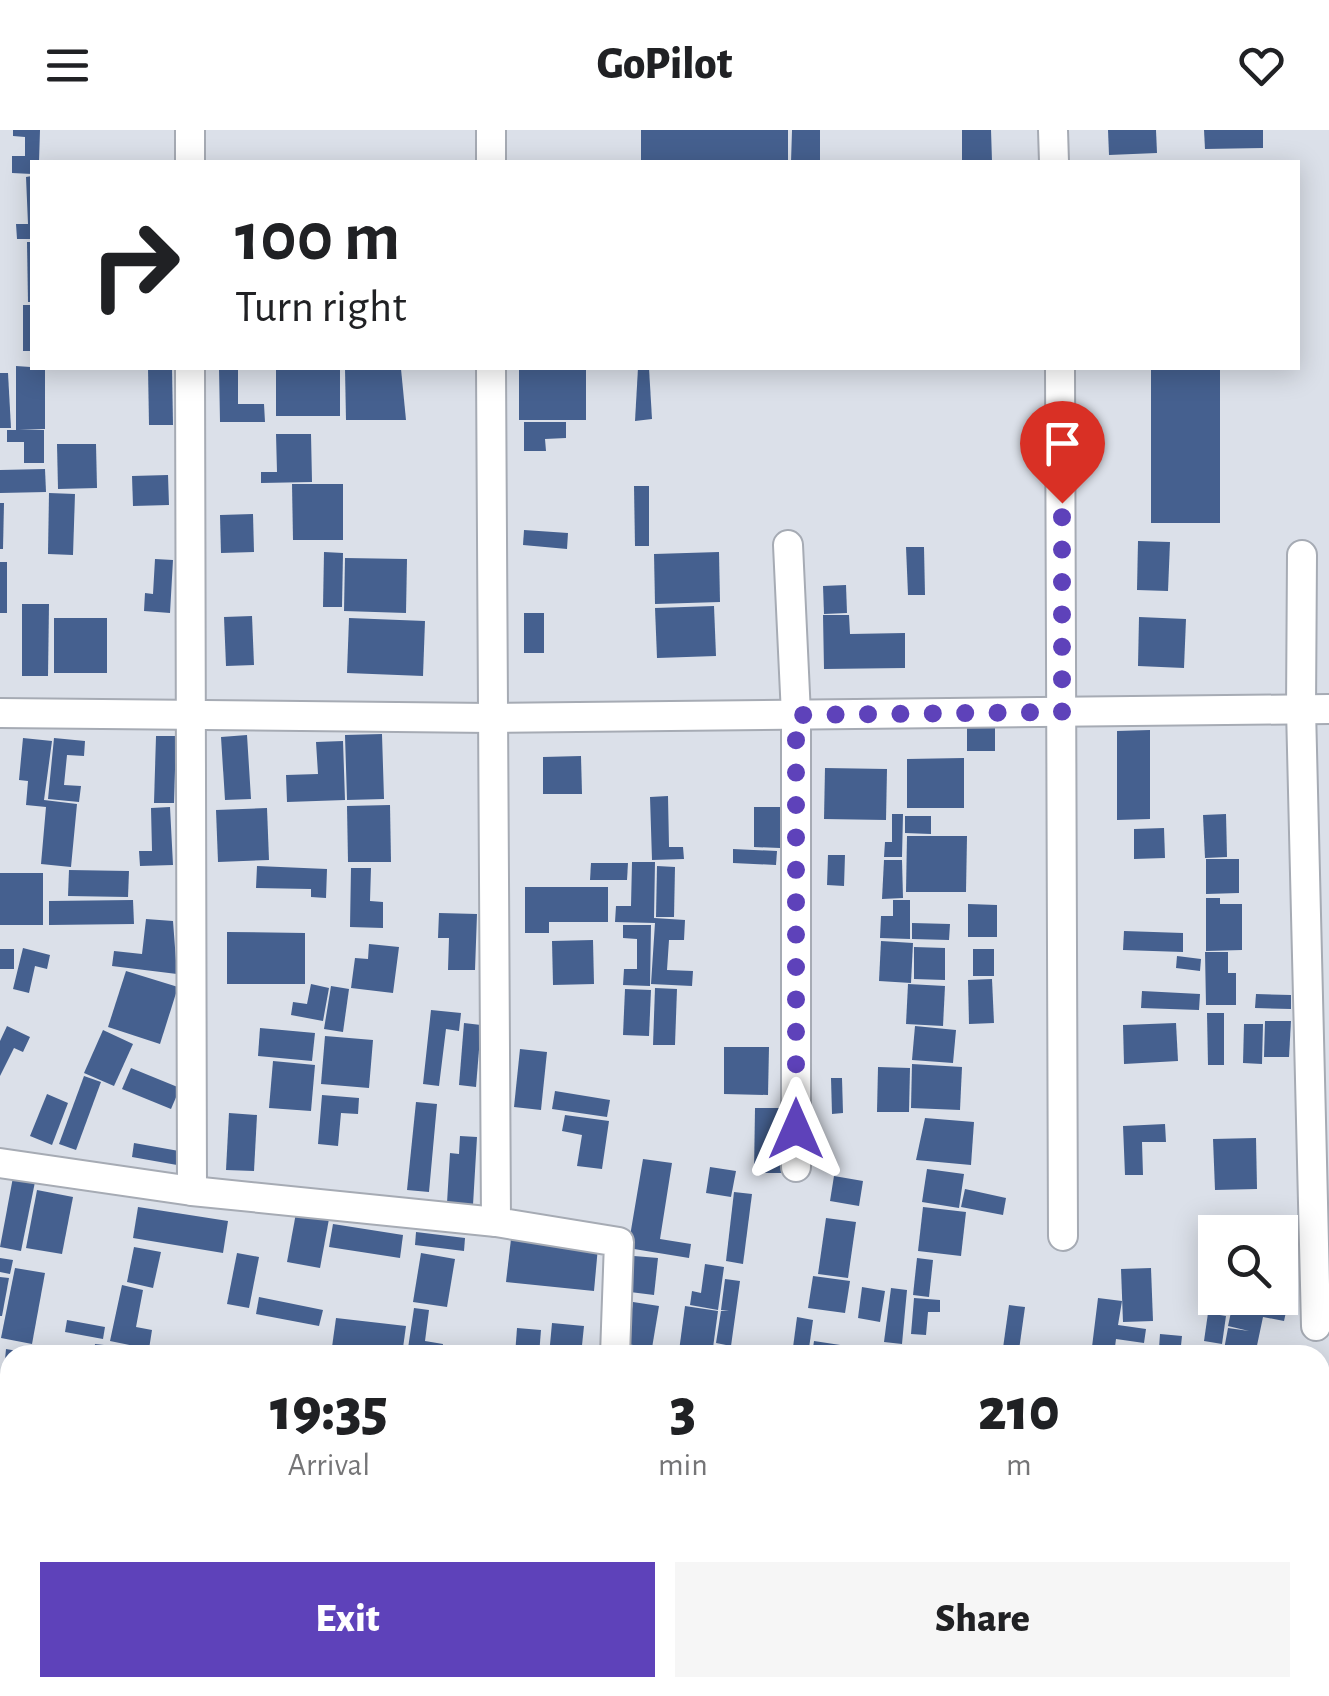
<!DOCTYPE html>
<html lang="en">
<head>
<meta charset="utf-8">
<style>
	:root { --surface:#fff; --page:#f6f6f6; --text:#202124; --muted:#757577; --accent:#5e42ba }
	body { margin:0; font-family:"Alegreya Sans",sans-serif; background:var(--page); color:var(--text); height:100vh; display:flex; flex-direction:column; font-size:38px; white-space:nowrap }
	* { box-sizing:border-box; margin:0 }
	p { font-size:32px; color:var(--muted) }
	.icon { flex:none; width:55px; height:55px; fill:none; stroke:currentColor; stroke-width:2; stroke-linecap:round; stroke-linejoin:round }
	.map { position:relative; flex:1; overflow:hidden }
	.panel { position:absolute; left:0px; top:1215px; width:1330px; height:352px; display:flex; flex-direction:column; background:var(--surface); border-radius:30px 30px 0 0; box-shadow:0 5px 25px #0003 }
	.panel>* { flex:none }
	.banner { position:absolute; left:30px; top:30px; width:1270px; height:210px; border-radius:0px; box-shadow:0 5px 25px #0003; background:#fff; color:var(--text); overflow:hidden }
	.controls { position:absolute; left:1198px; top:1085px; display:grid; gap:20px }
	.controls a { display:grid; place-items:center; width:100px; height:100px; border-radius:0px; background:var(--surface); box-shadow:0 5px 25px #0003; font-size:50px }
	.pin { position:absolute; display:grid; place-items:center; width:85px; height:85px; color:#fff; margin:-102px -42px; border-radius:50% 50% 50% 0; rotate:-45deg; box-shadow:0 0 10px #0007 }
	.pin .icon { rotate:45deg }
	.me { position:absolute; width:110px; margin:-55px; rotate:0deg; stroke-linejoin:round; filter:drop-shadow(0 0 8px #0008) }
	.turn { display:flex; align-items:center; gap:35px; height:210px; padding:0 40px; font-size:45px }
	.turn .icon { width:130px; height:130px; stroke-width:2.5 }
	.turn b { display:block; font-size:70px; line-height:85px }
	.eta { display:flex; justify-content:space-evenly; align-items:center; height:170px; text-align:center }
	.eta b { font-size:60px; font-weight:800; line-height:70px }
	.cta { display:flex; gap:20px; margin-top:auto; padding:20px 40px }
	.cta a { flex:1; height:115px; border-radius:0px; background:var(--accent); color:#fff; font-size:40px; font-weight:800; line-height:115px; text-align:center }
	.cta a+a { background:var(--page); color:var(--text) }
	header { display:flex; justify-content:space-between; align-items:center; height:130px; padding:0 40px; background:var(--surface); font-size:45px; font-weight:800 }
	.map>svg:first-child { display:block }
	.building { fill:#45608f }
	.lines { fill:none; stroke-linecap:round; stroke-linejoin:round }
	.minor-casing { stroke:#a6abb4; stroke-width:32 }
	.minor { stroke:#fff; stroke-width:28 }
	.route { stroke:#5e42ba; stroke-width:18; stroke-dasharray:0 32.4 }
</style>
</head>
<body>
<header><svg class="icon" aria-label="menu" viewBox="0 0 24 24"><path d="M4 6h16M4 12h16M4 18h16"/></svg>GoPilot<svg class="icon" aria-label="heart" viewBox="0 0 24 24"><path d="M12 20l-8-8c-3-5 5-10 8-4 3-6 11-1 8 4z"/></svg></header>
<div class="map">
<svg width="1329" height="1566" viewBox="0 0 1329 1566">
	<rect width="100%" height="100%" fill="#dbe0e9"/>
	<g class="building">
		<path d="M13 0H40L39 32H32V44L12 43V26H25V7L13 6Z"/>
		<rect x="641" y="0" width="147" height="32"/>
		<path d="M792 0H820V32H791Z"/>
		<path d="M962 0H991L992 32H962Z"/>
		<path d="M1108 0H1156L1157 23 1109 25Z"/>
		<path d="M1204 0H1263V18L1205 19Z"/>
		<path d="M32 46V109H17L16 94H28L26 47Z"/>
		<path d="M27 112H32V172H28Z"/>
		<rect x="23" y="175" width="9" height="46"/>
		<path d="M16 236 45 238V299H19L44 300V333H24V312H7V300H16Z"/>
		<path d="M148 238H172L173 295H149Z"/>
		<path d="M219 238H238V274H264L265 292H220Z"/>
		<rect x="276" y="238" width="64" height="48"/>
		<path d="M638 238H649L652 289 635 291Z"/>
		<rect x="1151" y="238" width="69" height="155"/>
		<path d="M345 239H401L406 290H346Z"/>
		<path d="M586 239V290H519V240Z"/>
		<path d="M0 243H8L11 298H0Z"/>
		<path d="M524 292H566V308L545 309 546 321H524Z"/>
		<path d="M276 304H311L312 352 261 353V342H277Z"/>
		<path d="M57 314H96L97 358 58 359Z"/>
		<path d="M45 339 46 362 0 363V340Z"/>
		<path d="M168 345 169 375 133 376 132 346Z"/>
		<path d="M292 354H343V410H293Z"/>
		<path d="M634 356H649V416H635Z"/>
		<path d="M49 363 75 364 73 425 48 424Z"/>
		<path d="M0 373H4L3 419H0Z"/>
		<path d="M253 384 254 422 221 423 220 385Z"/>
		<path d="M524 400 568 403 567 419 523 415Z"/>
		<path d="M1138 411 1170 412 1168 461 1137 460Z"/>
		<path d="M906 417H924L925 465H908Z"/>
		<path d="M324 422 343 423 342 477H323Z"/>
		<path d="M719 422 720 472 655 474 654 424Z"/>
		<path d="M345 428 407 429 406 483 344 481Z"/>
		<path d="M155 429 173 430 170 483 144 481 145 463 153 464Z"/>
		<rect x="0" y="432" width="7" height="51"/>
		<path d="M846 455 847 483 824 484 823 456Z"/>
		<path d="M22 474H49L48 546H22Z"/>
		<path d="M714 476 716 526 657 528 655 478Z"/>
		<rect x="524" y="483" width="20" height="40"/>
		<path d="M823 485H849L850 504 905 503V538L824 539Z"/>
		<path d="M252 486 254 535 226 536 224 487Z"/>
		<path d="M1139 487 1186 489 1184 538 1138 536Z"/>
		<rect x="54" y="488" width="53" height="55"/>
		<path d="M349 488 425 491 423 546 347 543Z"/>
		<rect x="967" y="596" width="28" height="25"/>
		<path d="M1150 600V689L1117 690V601Z"/>
		<path d="M382 604 384 669 347 670 345 605Z"/>
		<path d="M247 605 251 669 225 670 221 607Z"/>
		<path d="M156 606H176L174 673H154Z"/>
		<path d="M23 608 52 611 44 670 77 674 71 737 41 734 46 677 26 675 28 651 19 650Z"/>
		<path d="M54 608 85 611 84 626 67 625 64 655 81 656 79 672 48 669Z"/>
		<path d="M343 611 345 670 287 672 286 645 318 644 316 612Z"/>
		<path d="M581 626 582 664H543V627Z"/>
		<path d="M964 628V678H907V629Z"/>
		<path d="M825 638 887 639 886 690 824 689Z"/>
		<path d="M668 666 669 717H683L684 729 652 730 650 667Z"/>
		<path d="M390 675 391 732H348L347 676Z"/>
		<path d="M170 677 173 735 140 736 139 721H152L151 678Z"/>
		<path d="M754 677H780V718L754 717Z"/>
		<path d="M267 678 269 730 218 732 216 680Z"/>
		<path d="M892 684H903L902 727H884L885 712H892Z"/>
		<path d="M1226 684 1227 727 1205 728 1203 685Z"/>
		<path d="M905 686H931V704L905 703Z"/>
		<path d="M1164 698 1165 728 1134 729V699Z"/>
		<path d="M907 706H967L966 762H906Z"/>
		<path d="M733 719 777 721 776 735 733 733Z"/>
		<path d="M828 725H845L844 756 827 755Z"/>
		<path d="M1206 729H1239V763L1206 764Z"/>
		<path d="M884 730H902L903 768 882 769Z"/>
		<path d="M632 732H655L654 788 685 790 684 810H669L667 840 693 841 692 856 651 854 655 793 615 792 616 776H631Z"/>
		<path d="M591 733H628L627 750H590Z"/>
		<path d="M257 736 327 739 326 768 311 767V759L256 758Z"/>
		<path d="M657 736 675 737 674 787H656Z"/>
		<path d="M351 738H371L370 771 383 772V798L350 797Z"/>
		<path d="M69 740 129 741 128 767 68 766Z"/>
		<rect x="0" y="743" width="43" height="52"/>
		<path d="M525 757H608V792H549V803H525Z"/>
		<path d="M1206 768H1220V774H1242V820L1206 821Z"/>
		<path d="M133 770 134 794 49 795V771Z"/>
		<path d="M893 770H910V809L880 808 881 786H893Z"/>
		<path d="M968 774 997 775V807H968Z"/>
		<path d="M439 783 477 784 475 840H448L449 808H438Z"/>
		<path d="M146 789 173 791 177 844 112 836 114 821 142 824Z"/>
		<path d="M912 793 950 794 949 810 912 809Z"/>
		<path d="M623 795H651L650 856 623 855 624 839H637V809L623 808Z"/>
		<path d="M1124 801 1183 803V822L1123 820Z"/>
		<path d="M227 802 305 803V854H227Z"/>
		<path d="M593 810 594 854 553 855 552 811Z"/>
		<path d="M881 811 913 813 911 853 879 851Z"/>
		<path d="M369 814 399 817 393 863 351 858 355 828 368 829Z"/>
		<path d="M914 817 945 818V850L914 849Z"/>
		<path d="M23 818 50 825 47 839 35 836 29 863 13 859Z"/>
		<rect x="0" y="819" width="14" height="20"/>
		<rect x="973" y="819" width="21" height="27"/>
		<path d="M1205 822H1228V843H1236V875H1206Z"/>
		<path d="M1177 826 1201 829 1200 841 1176 838Z"/>
		<path d="M126 841 178 857 160 914 108 897Z"/>
		<path d="M992 849 994 893 969 894 968 850Z"/>
		<path d="M311 854 329 858 323 891 291 885 293 872 307 874Z"/>
		<path d="M908 854 945 856 943 896 906 894Z"/>
		<path d="M331 856 349 859 343 902 324 899Z"/>
		<path d="M655 858 677 859 675 915H653Z"/>
		<path d="M625 859 651 860 649 906 623 905Z"/>
		<path d="M1142 861 1200 864 1199 880 1141 878Z"/>
		<path d="M1256 864 1291 865V879L1255 878Z"/>
		<path d="M431 880 461 883 459 901 446 899 439 956 423 954Z"/>
		<path d="M1207 883H1224V935H1208Z"/>
		<path d="M1265 891H1291L1289 927H1264Z"/>
		<path d="M464 893 481 895 476 957 459 955Z"/>
		<path d="M1176 893 1178 931 1124 934 1123 895Z"/>
		<path d="M1244 894H1263L1262 934 1243 933Z"/>
		<path d="M7 896 30 907 23 922 14 918 0 946V911Z"/>
		<path d="M915 896 956 900 953 933 912 930Z"/>
		<path d="M260 898 315 903 312 931 258 926Z"/>
		<path d="M103 900 133 914 114 956 84 943Z"/>
		<path d="M325 906 373 910 369 958 321 954Z"/>
		<path d="M724 917H769L768 965 724 964Z"/>
		<path d="M520 919 547 922 541 980 514 977Z"/>
		<path d="M273 931 315 935 311 981 269 978Z"/>
		<path d="M912 934 962 937 960 980 911 978Z"/>
		<path d="M878 937 910 938 909 982H877Z"/>
		<path d="M131 938 180 958 171 979 122 959Z"/>
		<path d="M84 946 101 952 76 1020 59 1014Z"/>
		<path d="M831 948H842L843 983 832 984Z"/>
		<path d="M555 961 610 970 607 987 552 979Z"/>
		<path d="M47 964 68 973 52 1015 30 1006Z"/>
		<path d="M322 965 359 968 358 984 341 983 338 1016 318 1014Z"/>
		<path d="M416 972 437 974 429 1062 407 1060Z"/>
		<path d="M755 978H783L782 1043H754Z"/>
		<path d="M229 983 257 985 254 1041 226 1040Z"/>
		<path d="M565 985 609 991 602 1039 577 1036 582 1005 562 1001Z"/>
		<path d="M925 988 974 992 971 1035 916 1030Z"/>
		<path d="M1165 994 1166 1012H1142L1143 1045H1125L1123 996Z"/>
		<path d="M460 1006 477 1007 473 1075 447 1073 450 1023 459 1024Z"/>
		<path d="M1256 1008 1257 1059 1215 1060 1213 1009Z"/>
		<path d="M134 1013 179 1021 177 1035 132 1027Z"/>
		<path d="M643 1029 672 1033 660 1109 691 1114 689 1128 628 1118Z"/>
		<path d="M710 1037 736 1041 731 1067 706 1063Z"/>
		<path d="M927 1039 964 1044 959 1078 922 1072Z"/>
		<path d="M14 1042 36 1047 21 1121 0 1117Z"/>
		<path d="M834 1046 863 1051 859 1076 830 1071Z"/>
		<path d="M965 1059 1006 1068 1003 1085 961 1077Z"/>
		<path d="M37 1060 73 1067 62 1124 26 1118Z"/>
		<path d="M734 1062 752 1064 743 1134 726 1131Z"/>
		<path d="M138 1077 228 1091 223 1123 133 1108Z"/>
		<path d="M923 1077 966 1082 961 1126 918 1121Z"/>
		<path d="M296 1083 329 1089 320 1138 287 1132Z"/>
		<path d="M826 1088 856 1092 848 1148 818 1144Z"/>
		<path d="M333 1094 403 1105 400 1128 329 1117Z"/>
		<path d="M416 1102 465 1108 464 1121 415 1115Z"/>
		<path d="M511 1109 598 1117 594 1161 506 1152Z"/>
		<path d="M134 1117 161 1122 153 1158 127 1152Z"/>
		<path d="M237 1123 259 1127 249 1178 227 1174Z"/>
		<path d="M421 1123 455 1129 447 1177 413 1172Z"/>
		<path d="M634 1126 658 1128 654 1165 630 1162Z"/>
		<path d="M0 1128 13 1130 10 1144 0 1142Z"/>
		<path d="M917 1128 933 1130 929 1167 913 1165Z"/>
		<path d="M705 1134 724 1137 718 1180 690 1175 692 1161 701 1163Z"/>
		<path d="M15 1138 45 1143 32 1214 1 1208Z"/>
		<path d="M1151 1138 1153 1191 1123 1192 1121 1139Z"/>
		<path d="M813 1146 850 1151 845 1183 808 1178Z"/>
		<path d="M0 1147 9 1148 2 1186H0Z"/>
		<path d="M725 1149 740 1151 731 1216 716 1213 721 1181H729L721 1180Z"/>
		<path d="M122 1155 143 1160 136 1197 152 1200 149 1219 110 1211Z"/>
		<path d="M862 1157 885 1161 880 1192 858 1188Z"/>
		<path d="M891 1158 907 1160 902 1214 884 1212Z"/>
		<path d="M259 1167 323 1180 319 1196 256 1184Z"/>
		<path d="M914 1168 940 1170V1182H928L926 1205 911 1204Z"/>
		<path d="M1098 1168 1122 1171 1118 1195 1146 1199 1144 1213 1116 1209 1114 1225H1091Z"/>
		<path d="M1234 1168 1288 1173 1284 1191 1263 1187 1255 1225H1223L1228 1198 1249 1201 1228 1196Z"/>
		<path d="M633 1172 659 1176 652 1218 627 1214Z"/>
		<path d="M1009 1175 1025 1177 1019 1220 1003 1218Z"/>
		<path d="M685 1176 718 1181 712 1225 679 1221Z"/>
		<path d="M414 1178 429 1180 425 1211 443 1214 442 1225H407Z"/>
		<path d="M1208 1183 1226 1186 1222 1214 1204 1211Z"/>
		<path d="M797 1187 813 1190 808 1225H792Z"/>
		<path d="M336 1188 406 1196 402 1225 332 1217Z"/>
		<path d="M67 1190 105 1197 103 1209 65 1202Z"/>
		<path d="M552 1193 584 1196 581 1225H549Z"/>
		<path d="M517 1198 541 1200 539 1225H515Z"/>
		<path d="M1160 1204 1182 1206 1180 1225H1147L1148 1217 1159 1218Z"/>
		<path d="M814 1211 893 1223V1225H812Z"/>
		<path d="M95 1214 113 1216 112 1225H93Z"/>
		<path d="M6 1219 29 1223 10 1225V1284L0 1282Z"/>
		<path d="M0 1298 10 1299V1339L0 1338Z"/>
		<path d="M1320 1536 1329 1538V1566L1259 1559 1320 1558Z"/>
		<path d="M82 1558H108L107 1566H81Z"/>
		<path d="M484 1558 515 1561 514 1566H483Z"/>
		<path d="M610 1558H634L633 1566H609Z"/>
		<path d="M654 1558 696 1563 695 1566H653Z"/>
		<path d="M843 1558H883L882 1566Z"/>
		<path d="M903 1558H939L937 1566 902 1563Z"/>
		<path d="M1002 1558H1031L1030 1566H1001Z"/>
	</g>
	<g class="lines">
		<g class="minor-casing">
			<g id="minor">
				<path d="M190 0V32"/>
				<path d="M491 0V32"/>
				<path d="M1053 0 1054 32"/>
				<path d="M190 238 192 1061"/>
				<path d="M491 238 496 1092 619 1112 615 1225"/>
				<path d="M1060 238 1063 1106"/>
				<path d="M788 415 796 585V1037"/>
				<path d="M1302 425 1301 579 1316 1196"/>
				<path d="M0 583 491 588 1329 579"/>
				<path d="M0 1033 192 1061 496 1092"/>
				<path d="M1320 1374 1329 1376"/>
				<path d="M0 1404 10 1405"/>
				<path d="M590 1566 591 1558"/>
			</g>
		</g>
		<use href="#minor" class="minor"/>
	</g>
	<g class="lines">
		<path class="route" d="M796 999V585L1062 582V373"/>
	</g>
</svg>
<div class="controls">
<a><svg class="icon" aria-label="search" viewBox="0 0 24 24"><circle cx="10" cy="10" r="6"/><path d="M15 15l6 6"/></svg></a>
</div>
<div class="pin" style="left:1062px;top:373px;background:#d93025"><svg class="icon" aria-label="arrive" viewBox="0 0 24 24"><path d="M6 21V4h12l-3 4 3 4H6"/></svg></div>
<svg class="me" style="left:796px;top:999px" viewBox="-20 -20 40 40"><path d="M0-17L14 15 0 8-14 15z" fill="#5e42ba" stroke="#fff" stroke-width="4"/></svg>
<div class="banner">
<div class="turn"><svg class="icon" aria-label="right" viewBox="0 0 24 24"><path d="M7 20v-9h11M14 6l5 5-5 5"/></svg><div><b>100 m</b>Turn right</div></div>
</div>
<section class="panel">
<div class="eta">
<div><b>19:35</b><p>Arrival</p></div>
<div><b>3</b><p>min</p></div>
<div><b>210</b><p>m</p></div>
</div>
<div class="cta"><a>Exit</a><a>Share</a></div>
</section>
</div>
</body>
</html>
